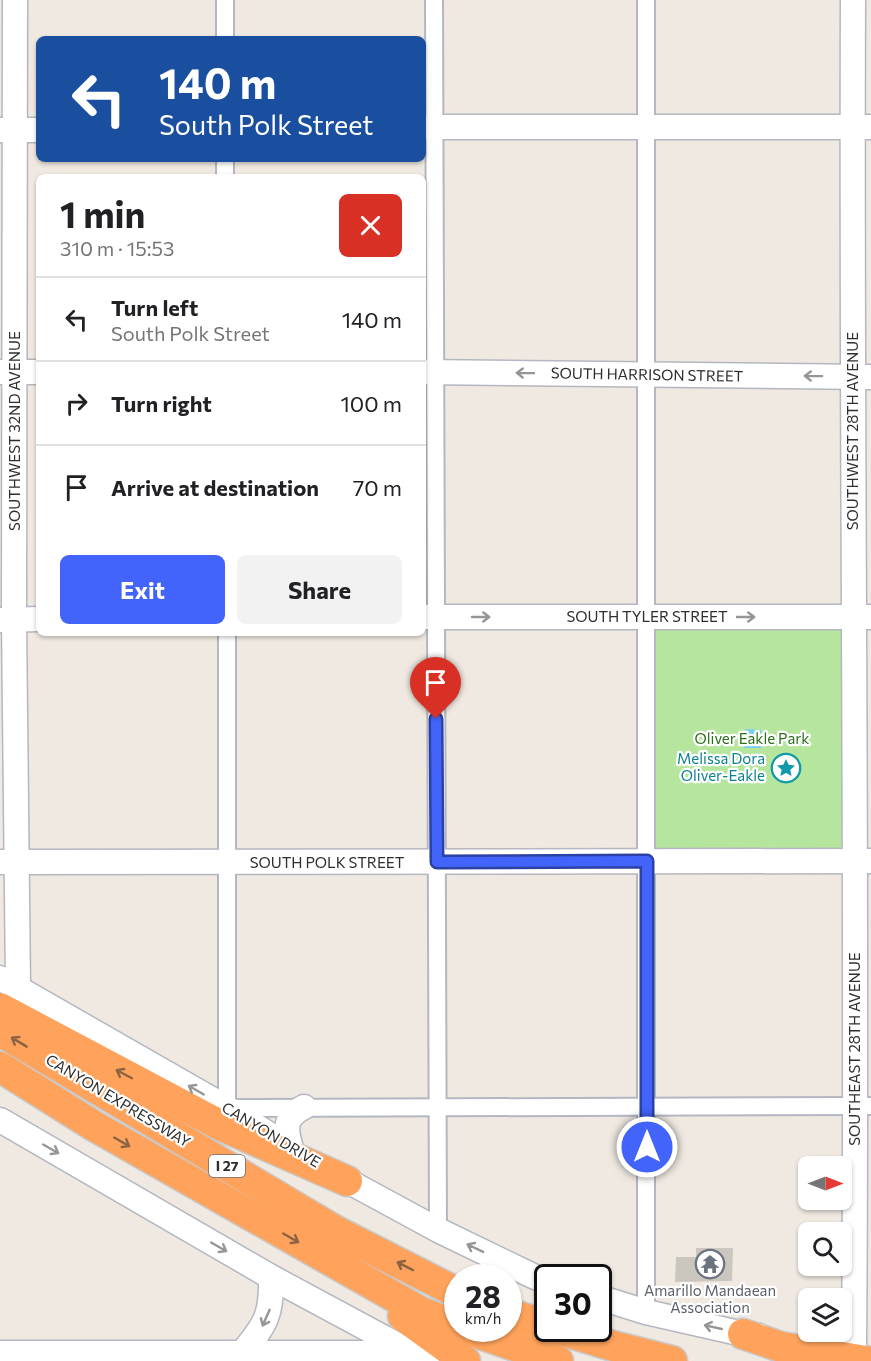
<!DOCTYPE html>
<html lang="en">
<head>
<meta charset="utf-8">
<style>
	:root { --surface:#fff; --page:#f2f2f2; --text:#202124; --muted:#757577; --line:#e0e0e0; --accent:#4264fb }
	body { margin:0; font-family:Commissioner,sans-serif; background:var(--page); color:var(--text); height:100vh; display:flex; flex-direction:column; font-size:22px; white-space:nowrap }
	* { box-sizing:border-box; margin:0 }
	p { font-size:20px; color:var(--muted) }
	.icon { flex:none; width:33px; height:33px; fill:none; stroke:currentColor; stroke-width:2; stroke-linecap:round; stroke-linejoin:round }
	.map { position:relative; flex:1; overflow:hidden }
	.sheet { position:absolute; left:36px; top:174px; width:390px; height:462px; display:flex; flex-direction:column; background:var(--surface); border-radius:9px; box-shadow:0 2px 4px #0004 }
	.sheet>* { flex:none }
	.guide { position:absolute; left:36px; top:36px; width:390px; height:126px; border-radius:9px; box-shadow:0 2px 4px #0004; background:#1a4fa0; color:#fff; overflow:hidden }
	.needle { width:39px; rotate:90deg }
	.controls { position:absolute; left:798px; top:1156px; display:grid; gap:12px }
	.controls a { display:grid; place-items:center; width:54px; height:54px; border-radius:9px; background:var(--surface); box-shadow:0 2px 4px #0004; font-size:30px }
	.speed { position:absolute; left:444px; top:1264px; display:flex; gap:12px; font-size:30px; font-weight:700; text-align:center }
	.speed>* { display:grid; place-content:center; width:78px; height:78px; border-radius:50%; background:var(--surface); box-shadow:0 2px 4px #0004; line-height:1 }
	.speed small { font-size:15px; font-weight:400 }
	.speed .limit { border:3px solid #111; border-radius:9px; background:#fff; color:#111 }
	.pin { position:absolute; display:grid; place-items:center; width:51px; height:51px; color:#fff; margin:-62px -26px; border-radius:50% 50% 50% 0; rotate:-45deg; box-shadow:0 0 6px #0007 }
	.pin .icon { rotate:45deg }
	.me { position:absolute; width:66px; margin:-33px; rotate:0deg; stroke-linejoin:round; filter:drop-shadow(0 0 4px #0008) }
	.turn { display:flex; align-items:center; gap:21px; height:126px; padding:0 24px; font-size:27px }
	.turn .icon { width:78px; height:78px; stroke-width:2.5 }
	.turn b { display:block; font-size:42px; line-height:51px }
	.round { display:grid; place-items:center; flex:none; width:63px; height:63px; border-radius:9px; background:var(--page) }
	.headline { display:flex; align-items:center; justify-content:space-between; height:102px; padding:0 24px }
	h1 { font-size:36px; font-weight:700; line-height:45px }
	.primary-button { display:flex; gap:12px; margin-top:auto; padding:12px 24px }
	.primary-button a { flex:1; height:69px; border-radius:9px; background:var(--accent); color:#fff; font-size:24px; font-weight:700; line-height:69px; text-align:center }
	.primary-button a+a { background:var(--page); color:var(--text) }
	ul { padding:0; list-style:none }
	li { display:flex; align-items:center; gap:18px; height:84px; padding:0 24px; border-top:2px solid var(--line) }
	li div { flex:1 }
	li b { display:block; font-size:22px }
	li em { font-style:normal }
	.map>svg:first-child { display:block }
	.green { fill:#b6e59e }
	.water { fill:#75cff0 }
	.building { fill:#cbc7bf }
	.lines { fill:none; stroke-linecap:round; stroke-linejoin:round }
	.street-casing { stroke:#b4b7c1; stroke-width:20 }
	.secondary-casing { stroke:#b4b7c1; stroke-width:27 }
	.highway-casing { stroke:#c9c9c9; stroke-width:33 }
	.street { stroke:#fff; stroke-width:16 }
	.secondary { stroke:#fff; stroke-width:24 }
	.highway { stroke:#ffa35c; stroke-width:30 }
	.oneway { stroke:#969696 }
	.oneway2 { stroke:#8c6343 }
	.route-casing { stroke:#2b41a3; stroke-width:15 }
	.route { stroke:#4264fb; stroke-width:10 }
	.labels { text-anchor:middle; stroke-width:4.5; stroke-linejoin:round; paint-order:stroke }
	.shield { fill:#fff; stroke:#6d6d6d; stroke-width:1.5 }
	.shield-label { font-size:14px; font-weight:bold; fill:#2e2e2e }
	.street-label { font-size:15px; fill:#2e2e2e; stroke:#fff }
	.park-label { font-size:15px; fill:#2c6e1b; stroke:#fff }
	.culture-label { font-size:15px; fill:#0d838f; stroke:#fff; text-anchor:end }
	.worship-label { font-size:15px; fill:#5b616d; stroke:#fff }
</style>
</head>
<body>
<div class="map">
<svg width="871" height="1361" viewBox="0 0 871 1361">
	<rect width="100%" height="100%" fill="#efe9e1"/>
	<path class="green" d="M655 626H847L848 852 656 853Z"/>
	<path class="water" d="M745 729 761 730V748H744Z"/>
	<path class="building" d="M696 1248H733L732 1281 675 1282 676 1257H696Z"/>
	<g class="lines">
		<g class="street-casing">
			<g id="street">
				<path d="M434 0 438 1230"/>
				<path d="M646 0V1312"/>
				<path d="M225 39V0"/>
				<path d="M225 159V177"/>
				<path d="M227 633V1108L871 1106"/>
			</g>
		</g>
		<g class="secondary-casing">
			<g id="secondary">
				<path d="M15 0 14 620 18 987"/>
				<path d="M853 0C851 448 858 897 854 1345"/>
				<path d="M423 127H871"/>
				<path d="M0 130H39"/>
				<path d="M0 372H39"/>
				<path d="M423 372 871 377"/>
				<path d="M423 617H871"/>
				<path d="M0 620 39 619"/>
				<path d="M0 862 871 861"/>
				<path d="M0 978 227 1108 275 1138"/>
				<path d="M0 1120 271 1277 427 1361"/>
				<path d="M291 1148C285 1129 284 1117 304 1107"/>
				<path d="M333 1173 438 1230 535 1277 548 1281"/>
				<path d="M598 1297 646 1312 743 1334 759 1336"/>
				<path d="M0 1353H410"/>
				<path d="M242 1353C266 1324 272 1315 271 1277"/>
			</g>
		</g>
		<g class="highway-casing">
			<g id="highway">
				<path d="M0 1008 220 1125 347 1181"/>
				<path d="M0 1031 334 1230 458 1293"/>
				<path d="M0 1067 94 1126 421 1312 458 1326"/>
				<path d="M508 1313 548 1326"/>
				<path d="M403 1316 465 1361"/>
				<path d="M466 1329 558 1361"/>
				<path d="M557 1329 613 1346 672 1361"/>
				<path d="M743 1334 781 1347 866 1361"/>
			</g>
		</g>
		<use href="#street" class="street"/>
		<use href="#secondary" class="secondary"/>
		<use href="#highway" class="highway"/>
	</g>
	<defs><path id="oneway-shaft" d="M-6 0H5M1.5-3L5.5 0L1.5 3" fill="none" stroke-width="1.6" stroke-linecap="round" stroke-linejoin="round" transform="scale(1.5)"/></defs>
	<g class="oneway">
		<use href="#oneway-shaft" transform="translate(525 373) rotate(-179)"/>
		<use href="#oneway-shaft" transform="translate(813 376) rotate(-179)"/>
		<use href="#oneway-shaft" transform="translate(481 617)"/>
		<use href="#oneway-shaft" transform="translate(746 617)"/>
		<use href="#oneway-shaft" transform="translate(196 1090) rotate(-150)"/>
		<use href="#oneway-shaft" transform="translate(51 1149) rotate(30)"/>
		<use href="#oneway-shaft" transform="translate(219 1247) rotate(30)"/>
		<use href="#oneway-shaft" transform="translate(475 1248) rotate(-154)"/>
		<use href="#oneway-shaft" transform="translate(266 1318) rotate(114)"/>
		<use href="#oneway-shaft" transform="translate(713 1327) rotate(-167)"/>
	</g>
	<g class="oneway2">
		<use href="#oneway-shaft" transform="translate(19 1042) rotate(-149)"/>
		<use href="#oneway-shaft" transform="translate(124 1074) rotate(-152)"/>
		<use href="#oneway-shaft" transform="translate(122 1142) rotate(30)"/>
		<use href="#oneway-shaft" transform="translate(291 1238) rotate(30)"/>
		<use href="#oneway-shaft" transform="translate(405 1266) rotate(-153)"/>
	</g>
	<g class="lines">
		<g class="route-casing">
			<path id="route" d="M436 719 437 862 647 861V1147"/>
		</g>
		<use href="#route" class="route"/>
	</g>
	<defs>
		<g id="sight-ring" transform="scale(1.5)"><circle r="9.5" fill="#fff" stroke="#0f9aa8" stroke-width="1.5"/><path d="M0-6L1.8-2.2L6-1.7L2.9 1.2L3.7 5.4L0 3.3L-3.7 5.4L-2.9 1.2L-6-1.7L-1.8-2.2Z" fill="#0f9aa8"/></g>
		<g id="temple-ring" transform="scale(1.5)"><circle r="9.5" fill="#fff" stroke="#6b7280" stroke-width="1.5"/><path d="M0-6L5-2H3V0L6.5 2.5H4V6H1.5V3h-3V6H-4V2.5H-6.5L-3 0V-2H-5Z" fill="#6b7280"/></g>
	</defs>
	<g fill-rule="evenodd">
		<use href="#sight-ring" x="786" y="768"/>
		<use href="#temple-ring" x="710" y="1264"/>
	</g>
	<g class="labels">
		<rect class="shield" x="209" y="1155" width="36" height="22" rx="4.5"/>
		<g class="shield-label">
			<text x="227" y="1171">I 27</text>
		</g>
		<g class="street-label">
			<text transform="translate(647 375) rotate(1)" y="5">SOUTH HARRISON STREET</text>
			<text transform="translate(15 431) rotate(-90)" y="5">SOUTHWEST 32ND AVENUE</text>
			<text transform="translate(853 431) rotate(-90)" y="5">SOUTHWEST 28TH AVENUE</text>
			<text x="647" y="622">SOUTH TYLER STREET</text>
			<text x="327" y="868">SOUTH POLK STREET</text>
			<text transform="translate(855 1049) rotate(-90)" y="5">SOUTHEAST 28TH AVENUE</text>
			<text transform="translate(118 1101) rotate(31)" y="5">CANYON EXPRESSWAY</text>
			<text transform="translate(271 1135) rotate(31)" y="5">CANYON DRIVE</text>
		</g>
		<g class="park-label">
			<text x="752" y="744">Oliver Eakle Park</text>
		</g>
		<g class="culture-label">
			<text x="765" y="764">Melissa Dora<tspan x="765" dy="17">Oliver-Eakle</tspan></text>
		</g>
		<g class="worship-label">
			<text x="710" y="1296">Amarillo Mandaean<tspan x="710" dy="17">Association</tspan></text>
		</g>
	</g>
</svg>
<div class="controls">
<a><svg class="needle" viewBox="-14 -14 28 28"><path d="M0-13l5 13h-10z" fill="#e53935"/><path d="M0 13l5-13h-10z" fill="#757577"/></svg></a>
<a><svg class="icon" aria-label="search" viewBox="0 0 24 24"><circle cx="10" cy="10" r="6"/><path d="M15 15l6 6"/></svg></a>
<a><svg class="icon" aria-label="layers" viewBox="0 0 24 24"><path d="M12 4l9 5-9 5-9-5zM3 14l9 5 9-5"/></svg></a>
</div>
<div class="speed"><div>28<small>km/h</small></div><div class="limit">30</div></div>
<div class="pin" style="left:436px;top:719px;background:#d93025"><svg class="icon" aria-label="arrive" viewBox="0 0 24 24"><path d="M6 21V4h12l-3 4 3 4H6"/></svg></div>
<svg class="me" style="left:647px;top:1147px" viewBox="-20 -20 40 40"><circle r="17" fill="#4264fb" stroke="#fff" stroke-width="3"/><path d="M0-11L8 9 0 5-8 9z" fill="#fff"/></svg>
<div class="guide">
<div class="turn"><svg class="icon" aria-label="left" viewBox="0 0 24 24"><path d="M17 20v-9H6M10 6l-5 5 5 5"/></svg><div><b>140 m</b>South Polk Street</div></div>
</div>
<section class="sheet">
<div class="headline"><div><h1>1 min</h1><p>310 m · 15:53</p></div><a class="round" style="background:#d93025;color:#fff"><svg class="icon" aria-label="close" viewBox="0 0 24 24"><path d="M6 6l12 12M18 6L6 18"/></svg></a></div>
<ul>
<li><svg class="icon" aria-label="left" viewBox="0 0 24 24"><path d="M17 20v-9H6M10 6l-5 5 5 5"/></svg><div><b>Turn left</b><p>South Polk Street</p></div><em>140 m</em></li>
<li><svg class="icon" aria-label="right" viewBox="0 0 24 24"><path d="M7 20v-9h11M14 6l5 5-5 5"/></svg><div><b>Turn right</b></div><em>100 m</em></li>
<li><svg class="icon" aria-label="arrive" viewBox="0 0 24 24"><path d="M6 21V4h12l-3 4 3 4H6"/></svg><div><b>Arrive at destination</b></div><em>70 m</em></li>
</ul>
<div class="primary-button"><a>Exit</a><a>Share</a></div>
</section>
</div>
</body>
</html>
